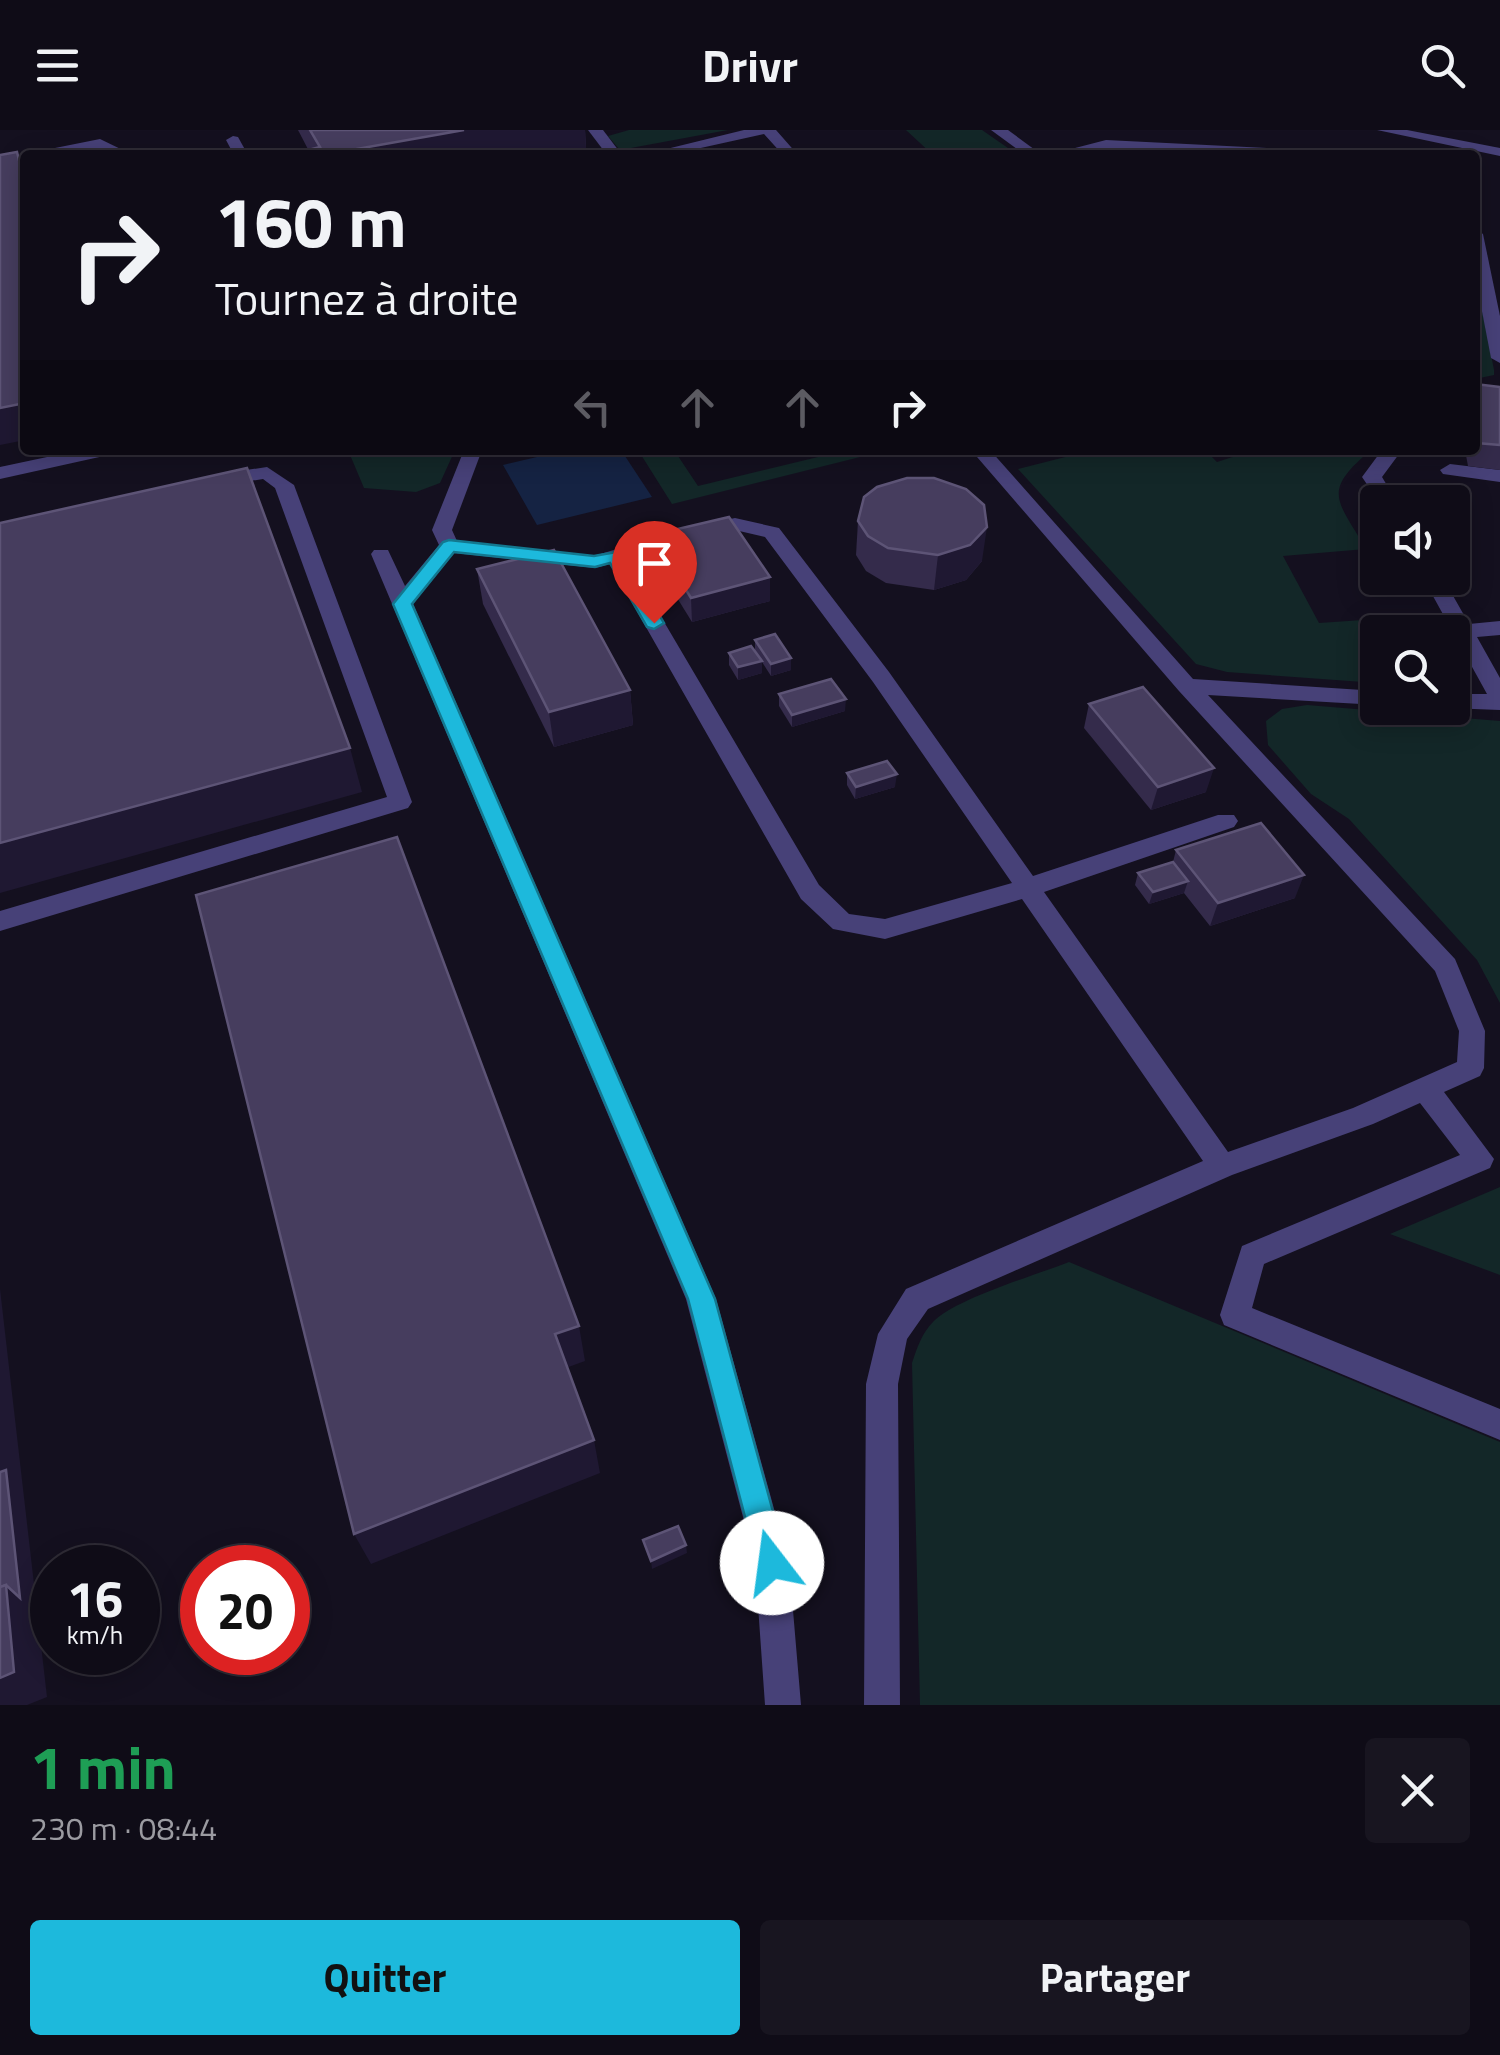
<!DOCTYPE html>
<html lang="fr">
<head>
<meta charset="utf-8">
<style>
	:root { --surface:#0f0c17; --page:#181520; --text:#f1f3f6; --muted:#9b9ba1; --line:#2f2c36; --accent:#1db9dc }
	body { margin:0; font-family:"Titillium Web",sans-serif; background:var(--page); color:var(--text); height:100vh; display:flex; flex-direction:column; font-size:38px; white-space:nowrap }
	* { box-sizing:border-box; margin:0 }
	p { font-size:32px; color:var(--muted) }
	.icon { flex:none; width:55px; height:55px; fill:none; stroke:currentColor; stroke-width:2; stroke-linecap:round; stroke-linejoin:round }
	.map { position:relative; height:1575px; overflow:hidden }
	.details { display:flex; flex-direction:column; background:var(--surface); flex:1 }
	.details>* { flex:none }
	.guide { position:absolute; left:20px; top:20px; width:1460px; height:305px; border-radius:10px; box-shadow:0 5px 25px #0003,0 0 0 2px var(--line); background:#0f0c17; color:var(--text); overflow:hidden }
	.tools { position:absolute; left:1360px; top:355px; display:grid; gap:20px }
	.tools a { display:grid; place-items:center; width:110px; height:110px; border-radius:10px; background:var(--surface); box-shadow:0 5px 25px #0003,0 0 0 2px var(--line); font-size:50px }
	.speed { position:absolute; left:30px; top:1415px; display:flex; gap:20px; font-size:50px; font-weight:700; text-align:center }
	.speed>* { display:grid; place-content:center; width:130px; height:130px; border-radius:50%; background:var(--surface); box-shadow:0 5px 25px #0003,0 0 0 2px var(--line); line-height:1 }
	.speed small { font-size:25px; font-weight:400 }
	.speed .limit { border:15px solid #d22; background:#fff; color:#111 }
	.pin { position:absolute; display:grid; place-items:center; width:85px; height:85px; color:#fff; margin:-102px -42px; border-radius:50% 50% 50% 0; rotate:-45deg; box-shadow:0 0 10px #0007 }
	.pin .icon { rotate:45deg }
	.me { position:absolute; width:110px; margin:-55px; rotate:345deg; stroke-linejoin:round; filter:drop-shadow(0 0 8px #0008) }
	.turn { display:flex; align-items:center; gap:35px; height:210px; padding:0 30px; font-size:45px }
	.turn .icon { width:130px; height:130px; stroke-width:2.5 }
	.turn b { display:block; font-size:70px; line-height:85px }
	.lanes { display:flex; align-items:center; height:95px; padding:0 30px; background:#0003; justify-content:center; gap:50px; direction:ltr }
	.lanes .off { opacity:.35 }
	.round { display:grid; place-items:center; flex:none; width:105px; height:105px; border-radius:10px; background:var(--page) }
	.headline { display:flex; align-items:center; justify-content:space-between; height:170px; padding:0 30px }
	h1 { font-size:60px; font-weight:700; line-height:75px; color:#1e9e55 }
	.button { display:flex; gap:20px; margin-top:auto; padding:20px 30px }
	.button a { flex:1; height:115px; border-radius:10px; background:var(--accent); color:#111; font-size:40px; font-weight:700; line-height:115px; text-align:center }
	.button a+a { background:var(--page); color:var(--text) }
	header { display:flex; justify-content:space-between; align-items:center; height:130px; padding:0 30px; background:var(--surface); font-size:45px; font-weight:700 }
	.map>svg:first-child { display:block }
	.green { fill:#132728 }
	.water { fill:#152343 }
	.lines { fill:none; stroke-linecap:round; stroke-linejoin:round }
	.service { fill:#474178; fill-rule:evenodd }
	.wall { fill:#342b4b }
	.shaded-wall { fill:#1f1832 }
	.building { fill:#463d5e; stroke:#5d5476; stroke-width:2.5 }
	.route { fill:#1db9dc; stroke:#13788f; stroke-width:2.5 }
</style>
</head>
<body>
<header><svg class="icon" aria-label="menu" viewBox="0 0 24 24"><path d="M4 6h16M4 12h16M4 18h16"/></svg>Drivr<svg class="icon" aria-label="search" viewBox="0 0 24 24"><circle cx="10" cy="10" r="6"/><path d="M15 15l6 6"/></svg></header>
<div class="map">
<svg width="1500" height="1575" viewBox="0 0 1500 1575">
	<rect width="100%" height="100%" fill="#14101f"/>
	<g class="green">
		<path d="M629 0H728L620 20 608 6Z"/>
		<path d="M906 0H982L1018 25H933Z"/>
		<path d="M1475 143 1494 240V245L1475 249Z"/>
		<path d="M348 320H455L440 353 416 362 364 358Z"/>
		<path d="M638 320H674L698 356 847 320H888L672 374Z"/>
		<path d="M1093 320H1205L1217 332 1254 320H1371C1321 362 1337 369 1366 419L1283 426 1319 493 1407 487 1416 502H1378L1377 553 1227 542 1196 534 1018 339Z"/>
		<path d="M1307 575 1500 591V873L1477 830 1349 689 1311 664 1268 615 1266 591 1282 579Z"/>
		<path d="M1500 1057V1145L1390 1104Z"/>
		<path d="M1069 1132 1500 1312V1575H920L912 1233C917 1218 922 1203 933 1192 955 1169 1036 1145 1069 1132Z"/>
	</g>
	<path class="water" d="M567 320H621L652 367 537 395 503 335Z"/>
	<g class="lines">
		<g class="service">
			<path d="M588 0H603L622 25H607Z"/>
			<path d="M744 0H776L798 25H783L764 4 669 25H642Z"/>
			<path d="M991 0H1008L1042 25H1025Z"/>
			<path d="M1377 0H1407L1500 18V26Z"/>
			<path d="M233 6 238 7 248 25H234L226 10Z"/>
			<path d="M100 9 133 25H114L98 18 25 25V29L20 25Z"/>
			<path d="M1106 10 1330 21 1337 25 1106 18 1076 25H1048Z"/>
			<path d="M1475 99 1483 104 1500 186V233L1491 228 1475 145Z"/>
			<path d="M80 320H115L113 324 0 349V337Z"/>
			<path d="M464 320H482L452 400 457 411 594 426 679 400 735 388 779 398 889 542 1033 746 1218 685H1234L1238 691 1234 697 1044 762 1228 1022 1353 978 1457 932 1459 901 1435 841 1179 561 971 320H990L1193 549 1378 561V575L1208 565 1455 829 1485 901 1484 938 1480 946 1444 962 1494 1029 1490 1038 1264 1134 1252 1178 1500 1279V1310L1224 1195 1220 1185 1242 1116 1460 1025 1420 973 1373 994 1232 1045 928 1179 907 1209 898 1254 900 1575H864L866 1254 878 1204 906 1159 1203 1031 1022 769 885 809 833 799 801 769 610 434 595 438 454 423 413 474 716 1169 789 1433 801 1575H765L755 1433 686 1169 371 424 374 420H388L405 456 439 415 432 400ZM735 400 765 407 873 552 1012 753 885 789 849 784 819 755 627 429Z"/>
			<path d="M1382 320H1402L1382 347 1397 372H1379L1362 347Z"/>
			<path d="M1450 334 1500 340V352L1443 344 1440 340Z"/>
			<path d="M267 337 294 355 412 672 408 678 0 801V781L387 667 275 358 263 349 219 356 209 350 219 344Z"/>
			<path d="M1423 448H1443L1469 494 1500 491V505L1477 507 1500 548V580L1448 578H1452V564H1487Z"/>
		</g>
	</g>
	<g class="wall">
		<path d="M298 0H585L586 18 550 25H311Z"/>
		<path d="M1475 254 1500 257V340L1468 336 1465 320H1475Z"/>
		<path d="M858 391 982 431 966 450 934 460 886 453 866 441 856 425Z"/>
		<path d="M652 405 770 447V471L692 492 653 429Z"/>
		<path d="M477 439 630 560 633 595 554 617 483 474Z"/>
		<path d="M755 510 791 540 771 546 762 532V543L738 550 729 535V523L755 521Z"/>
		<path d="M779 564 845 581 792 597 779 576Z"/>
		<path d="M1089 574 1206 662 1151 680 1084 598Z"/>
		<path d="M847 643 895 657 855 669 847 655Z"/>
		<path d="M1176 720 1295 768 1210 796 1184 763 1149 774 1135 755 1138 743 1173 732Z"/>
	</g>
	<g class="shaded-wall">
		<path d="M464 0H585L586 18 550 25H323Z"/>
		<path d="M25 273V310L0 315V278Z"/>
		<path d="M987 397 982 431 966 450 934 460 938 425Z"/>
		<path d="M770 447V471L692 492 691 468Z"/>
		<path d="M791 528V540L771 546V534Z"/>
		<path d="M762 531V543L738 550V537Z"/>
		<path d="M630 560 633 595 554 617 549 582Z"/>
		<path d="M846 569 845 581 792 597V585Z"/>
		<path d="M350 618 362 662 0 763V713Z"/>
		<path d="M1214 638 1206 662 1151 680 1158 657Z"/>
		<path d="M897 644 895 657 855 669 856 657Z"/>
		<path d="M1304 745 1295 768 1210 796 1218 773Z"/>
		<path d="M1188 751 1184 763 1149 774 1153 762Z"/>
		<path d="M0 1159 47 1567 27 1575H0Z"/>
		<path d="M579 1196 585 1231 563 1239 555 1204Z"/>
		<path d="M594 1310 600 1343 371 1434 354 1404Z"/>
		<path d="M686 1415 687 1423 652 1439 651 1431Z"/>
	</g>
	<g class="building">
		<path d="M310 0H464L323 25H316L312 19 320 17Z"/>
		<path d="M17 22 25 55V273L0 278V25Z"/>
		<path d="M1475 254 1500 257V315L1477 313 1475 300Z"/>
		<path d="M247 338 350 618 0 713V393Z"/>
		<path d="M907 348H934L966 359 984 375 987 397 970 415 938 425 888 418 868 406 858 391 864 367 877 357Z"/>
		<path d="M729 387 770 447 691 468 652 405Z"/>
		<path d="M554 420 630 560 549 582 477 439Z"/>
		<path d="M775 504 791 528 771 534 755 510Z"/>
		<path d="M751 516 762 531 738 537 729 523Z"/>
		<path d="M831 549 846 569 792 585 779 564Z"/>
		<path d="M1143 557 1214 638 1158 657 1089 574Z"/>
		<path d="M887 631 897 644 856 657 847 643Z"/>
		<path d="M1261 693 1304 745 1218 773 1176 720Z"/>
		<path d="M397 707 579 1196 555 1204 594 1310 354 1404 196 765Z"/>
		<path d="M1173 732 1188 751 1153 762 1138 743Z"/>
		<path d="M6 1340 20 1468 6 1455 0 1457V1342Z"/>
		<path d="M678 1396 686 1415 651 1431 643 1410Z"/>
		<path d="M6 1455 14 1542 0 1548V1457Z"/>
	</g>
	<path class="route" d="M449 410 594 426 622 421 664 493 654 499 647 497 610 433 595 437 454 422 412 474 715 1169 787 1433 783 1444 772 1449 761 1444 757 1433 688 1169 393 474 443 412Z"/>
</svg>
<div class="tools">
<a><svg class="icon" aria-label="sound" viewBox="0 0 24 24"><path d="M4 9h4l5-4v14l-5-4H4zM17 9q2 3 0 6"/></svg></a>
<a><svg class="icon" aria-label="search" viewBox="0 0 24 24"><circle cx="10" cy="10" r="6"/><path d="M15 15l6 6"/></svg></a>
</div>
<div class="speed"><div>16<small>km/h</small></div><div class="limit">20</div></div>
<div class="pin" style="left:654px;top:493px;background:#d93025"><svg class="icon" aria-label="arrive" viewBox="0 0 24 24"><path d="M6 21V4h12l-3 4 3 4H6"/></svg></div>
<svg class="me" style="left:772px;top:1433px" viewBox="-20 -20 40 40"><circle r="19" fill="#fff"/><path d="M0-13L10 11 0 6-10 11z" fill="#1db9dc"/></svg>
<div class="guide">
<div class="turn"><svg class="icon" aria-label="right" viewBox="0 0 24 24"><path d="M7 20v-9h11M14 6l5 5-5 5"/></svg><div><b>160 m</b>Tournez à droite</div></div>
<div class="lanes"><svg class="icon off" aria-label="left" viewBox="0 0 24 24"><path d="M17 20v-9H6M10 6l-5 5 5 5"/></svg><svg class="icon off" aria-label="ahead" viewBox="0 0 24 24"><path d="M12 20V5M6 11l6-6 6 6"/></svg><svg class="icon off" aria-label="ahead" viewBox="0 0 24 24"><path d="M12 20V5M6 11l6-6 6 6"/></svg><svg class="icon" aria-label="right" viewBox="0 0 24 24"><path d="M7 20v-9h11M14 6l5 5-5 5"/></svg></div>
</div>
</div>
<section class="details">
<div class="headline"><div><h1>1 min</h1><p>230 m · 08:44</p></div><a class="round"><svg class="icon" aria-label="close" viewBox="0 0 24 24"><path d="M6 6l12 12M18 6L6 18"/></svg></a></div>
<div class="button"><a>Quitter</a><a>Partager</a></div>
</section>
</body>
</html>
